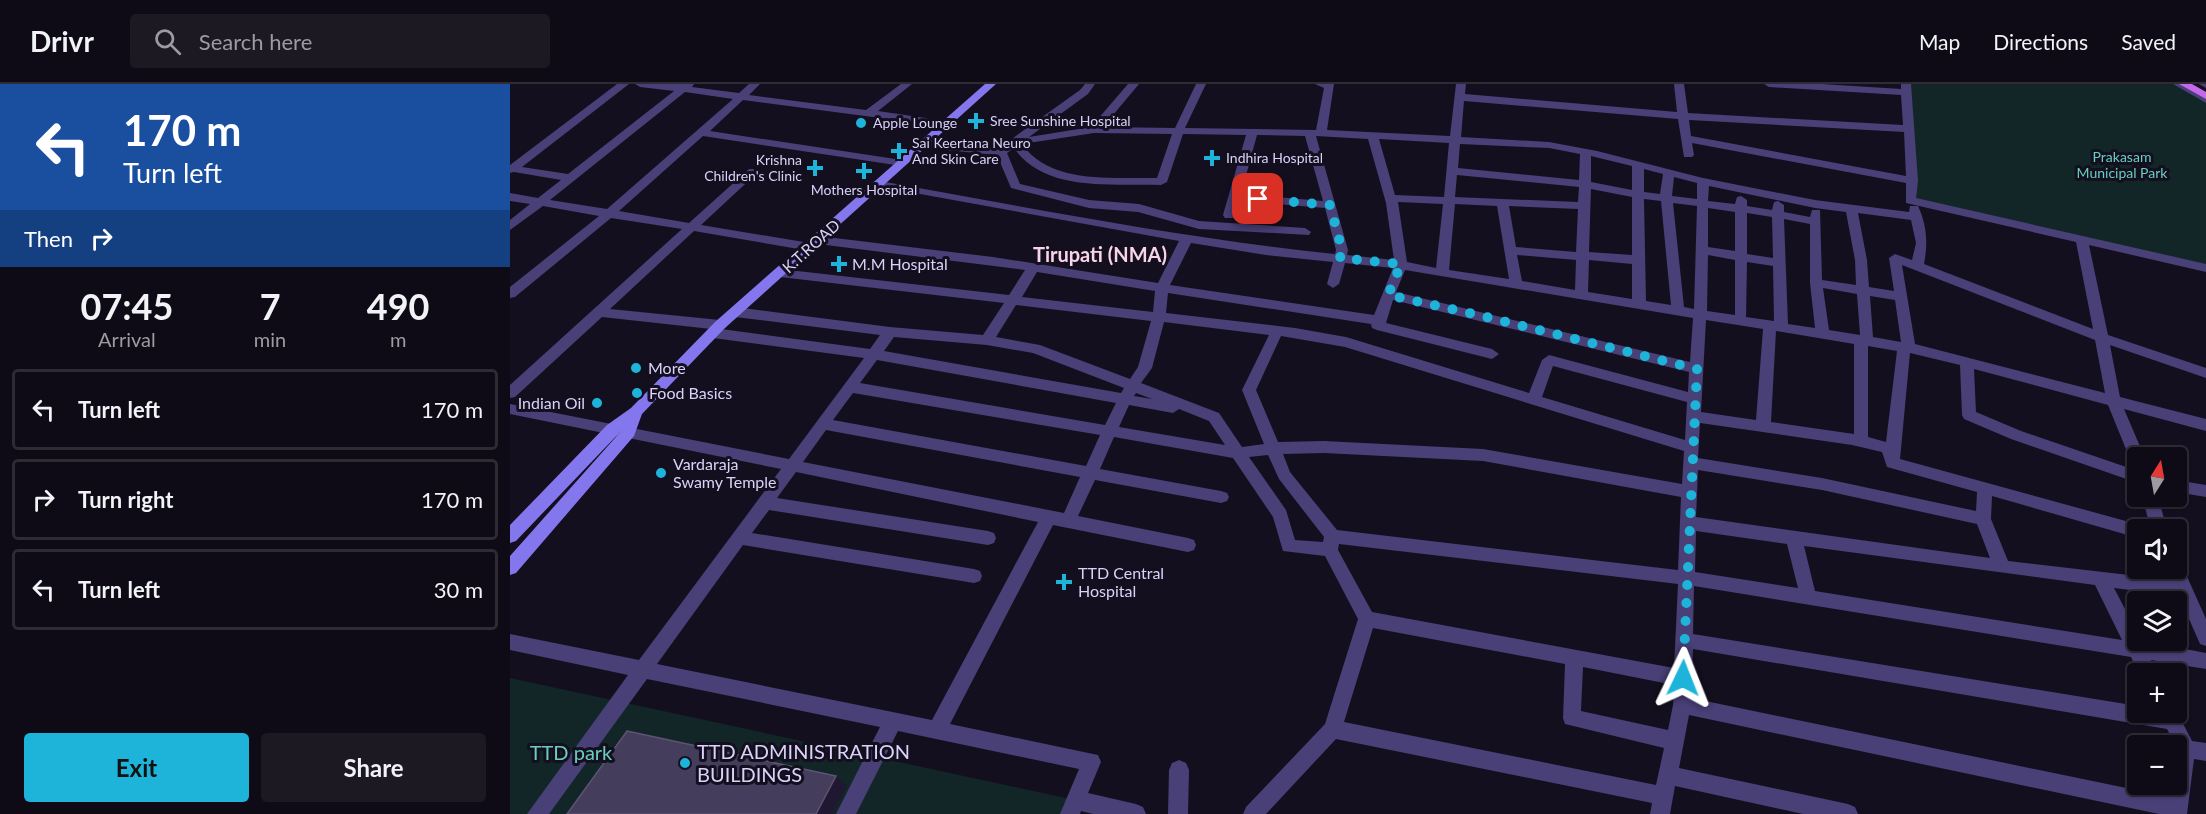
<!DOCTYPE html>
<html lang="en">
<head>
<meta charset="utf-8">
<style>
	:root { --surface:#0e0b16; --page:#1c1923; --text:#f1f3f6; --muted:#9b9ba1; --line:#2e2b35; --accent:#1eb4d9 }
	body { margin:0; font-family:Lato,sans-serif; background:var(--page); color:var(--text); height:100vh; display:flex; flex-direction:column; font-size:22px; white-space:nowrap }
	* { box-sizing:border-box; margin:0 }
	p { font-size:20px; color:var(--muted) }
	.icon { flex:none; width:33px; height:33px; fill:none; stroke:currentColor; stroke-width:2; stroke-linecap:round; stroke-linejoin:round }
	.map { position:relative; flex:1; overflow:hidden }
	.panel { display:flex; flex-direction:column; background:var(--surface); width:510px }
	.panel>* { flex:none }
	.banner { background:#1a4fa0; color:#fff; overflow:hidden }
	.needle { width:39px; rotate:11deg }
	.controls { position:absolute; left:1617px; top:363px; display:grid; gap:12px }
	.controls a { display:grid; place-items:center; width:60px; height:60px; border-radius:6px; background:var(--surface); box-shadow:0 2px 4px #0004,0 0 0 2px var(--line); font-size:30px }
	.pin { position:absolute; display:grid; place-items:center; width:51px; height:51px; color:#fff; margin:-26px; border-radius:12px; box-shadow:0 3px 9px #0006 }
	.me { position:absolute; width:66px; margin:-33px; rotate:2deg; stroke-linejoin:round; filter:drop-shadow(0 0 4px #0008) }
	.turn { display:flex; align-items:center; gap:21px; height:126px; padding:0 24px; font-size:27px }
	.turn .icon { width:78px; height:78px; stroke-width:2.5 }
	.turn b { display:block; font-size:42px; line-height:51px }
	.then { display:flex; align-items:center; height:57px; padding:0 24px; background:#0003; gap:12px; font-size:22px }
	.eta { display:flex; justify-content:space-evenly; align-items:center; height:102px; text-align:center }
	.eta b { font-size:36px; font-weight:700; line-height:42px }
	.primary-button { display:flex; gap:12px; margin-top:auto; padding:12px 24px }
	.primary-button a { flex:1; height:69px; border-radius:6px; background:var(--accent); color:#111; font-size:24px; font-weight:700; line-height:69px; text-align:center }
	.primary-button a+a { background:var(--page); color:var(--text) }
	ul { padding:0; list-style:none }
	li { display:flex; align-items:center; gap:18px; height:81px; margin:0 12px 9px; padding:0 12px; border:3px solid var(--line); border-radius:6px }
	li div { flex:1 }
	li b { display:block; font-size:22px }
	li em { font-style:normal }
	header { display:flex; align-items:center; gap:36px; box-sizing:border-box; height:84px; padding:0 30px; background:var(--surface); border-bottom:2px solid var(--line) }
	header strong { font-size:28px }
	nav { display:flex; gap:33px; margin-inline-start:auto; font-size:21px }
	.search { width:420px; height:54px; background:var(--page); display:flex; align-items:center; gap:15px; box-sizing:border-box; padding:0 21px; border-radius:6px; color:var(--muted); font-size:22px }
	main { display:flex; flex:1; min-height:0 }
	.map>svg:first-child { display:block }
	.green { fill:#132627 }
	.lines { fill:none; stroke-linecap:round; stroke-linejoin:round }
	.minor { fill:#484077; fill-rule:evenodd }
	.tertiary { fill:#484077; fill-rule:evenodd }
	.secondary { fill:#8476ec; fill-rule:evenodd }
	.primary { fill:#c668ea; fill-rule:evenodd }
	.shaded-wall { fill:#1f1830 }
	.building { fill:#453d5c; stroke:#5d5475; stroke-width:1.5 }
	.route { stroke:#1eb4d9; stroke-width:10; stroke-dasharray:0 18 }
	.poi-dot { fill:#1eb4d9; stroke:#130f1e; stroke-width:2 }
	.labels { text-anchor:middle; stroke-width:6; stroke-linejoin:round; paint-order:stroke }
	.far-poi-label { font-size:14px; fill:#dad2f9; stroke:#130f1e; text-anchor:start }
	.far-park-label { font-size:14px; fill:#68cebf; stroke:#130f1e }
	.street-label { font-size:16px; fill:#dad2f9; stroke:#130f1e }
	.poi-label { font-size:16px; fill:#dad2f9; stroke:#130f1e; text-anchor:start }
	.quarter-label { font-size:20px; font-weight:bold; fill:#f9d4e8; stroke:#130f1e }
	.near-poi-label { font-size:20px; fill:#dad2f9; stroke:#130f1e; text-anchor:start }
	.near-park-label { font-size:20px; fill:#68cebf; stroke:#130f1e }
</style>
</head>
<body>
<header>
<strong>Drivr</strong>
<div class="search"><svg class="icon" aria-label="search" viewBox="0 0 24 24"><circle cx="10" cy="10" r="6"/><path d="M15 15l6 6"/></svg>Search here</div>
<nav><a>Map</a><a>Directions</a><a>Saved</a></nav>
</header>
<main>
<section class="panel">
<div class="banner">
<div class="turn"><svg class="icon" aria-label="left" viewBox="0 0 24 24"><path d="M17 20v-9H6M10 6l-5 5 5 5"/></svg><div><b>170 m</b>Turn left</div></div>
<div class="then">Then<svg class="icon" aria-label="right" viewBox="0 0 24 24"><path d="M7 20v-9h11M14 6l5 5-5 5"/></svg></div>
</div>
<div class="eta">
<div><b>07:45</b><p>Arrival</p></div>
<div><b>7</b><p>min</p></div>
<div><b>490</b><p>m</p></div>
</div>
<ul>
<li><svg class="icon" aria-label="left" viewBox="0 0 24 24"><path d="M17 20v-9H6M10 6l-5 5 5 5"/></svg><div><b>Turn left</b></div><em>170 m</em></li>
<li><svg class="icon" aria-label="right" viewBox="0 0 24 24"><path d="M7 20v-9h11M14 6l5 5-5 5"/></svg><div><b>Turn right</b></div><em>170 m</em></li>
<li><svg class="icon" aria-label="left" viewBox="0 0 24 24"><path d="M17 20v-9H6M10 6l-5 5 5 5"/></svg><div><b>Turn left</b></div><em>30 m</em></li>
</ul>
<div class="primary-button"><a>Exit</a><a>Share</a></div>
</section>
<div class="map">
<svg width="1696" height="730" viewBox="0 0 1696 730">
	<rect width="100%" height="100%" fill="#130f1e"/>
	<g class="green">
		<path d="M1396 0H1664L1696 19V184L1400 116Z"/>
		<path d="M0 594 565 716 560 730H0Z"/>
	</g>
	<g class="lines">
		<g class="minor">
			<path d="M107 0H119L12 83 58 90 164 7 130 3 125 0H184L182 3 229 9 239 0H250L239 11 356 26 391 0H402L368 27 443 38 444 40 439 43 233 16 200 47 392 76 398 79 392 82 193 52 109 127 179 139 239 85H247V89L191 141 300 159 306 163 304 166 300 167 184 147 100 225 210 236 217 241 211 245 360 265 370 251 225 233 218 228 225 223 380 243 473 251 494 219 270 193 264 189 270 185 499 211 515 186 308 160 302 156 308 152 483 173 648 199 669 157 366 102 364 100 370 97C521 124 672 154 825 170L826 166 815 124 729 117 723 134H715L713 131 736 51 673 50 657 98 651 101C602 99 535 109 504 64L497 69 510 100 579 116 629 120 689 137 795 144 801 148 799 151 689 145 628 128 579 124 501 104 487 71 414 64 408 61 414 58 489 64 570 6 575 0H585L578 10 519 53 581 43 618 0H629L593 43 665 44 686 0H696L675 44 806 46 814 4 805 0H824L817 46 940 52 946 0H956L955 10 1167 28 1164 0H1174L1178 29 1393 41 1391 11 1259 3 1254 0H1312L1391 5V0H1401L1408 97 1406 114 1696 180V188L1579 161 1598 251 1696 284V294L1600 261 1610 313 1696 335V347L1614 325 1635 374H1628V381L1623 379 1620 375 1598 321 1464 285 1466 328 1511 347 1628 387V399L1501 355 1454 335 1452 331 1450 281 1400 269 1390 375 1634 442 1635 446H1628V454L1482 412 1481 435 1498 477 1662 496 1657 484H1666V477L1671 479 1696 535V562L1690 560 1669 512 1604 504 1628 550V556L1696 569V585L1641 576 1648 590H1629L1621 573 1184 502 1183 550 1628 622V628H1666V626L1682 657 1696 659V677L1684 675 1677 730H1649L1179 631 1169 684 1338 720 1345 723 1348 730H1293L1165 702 1160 730H1140L1142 719 826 655 756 730H733L736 723 815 640 848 535 815 472 773 467 763 433 723 374 604 353 590 385 711 407 717 409 719 413 717 417 711 419 585 396 568 432 678 454 684 456 686 461 684 466 678 468 543 441 440 640 588 671 591 678 578 709 626 720 633 723 636 730H583L571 727 570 730H550L569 685 388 647 346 730H326L370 643 137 595 39 730H17L118 591 0 566V550L129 576 271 385 0 330V320L279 375 354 274 203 254 196 249 201 245 92 233 5 313 0 314V301L172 145 101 134 5 213 0 214V203L89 132 33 122 0 146V136L20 120 0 117V109L28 114 51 96 4 88 0 89V81ZM175 8 223 15 97 125 40 116ZM954 17 1168 35 1174 73H1182L1184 71 1182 59 1396 99V119L1566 158 1583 245 1414 180C1418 160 1417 141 1408 122H1400L1399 128 1305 116 1193 94 1087 67 1039 58 951 53ZM1179 36 1394 48 1396 92 1181 52ZM584 49 662 50 647 94C602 93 541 101 512 60ZM747 51 795 52 813 117 731 110ZM806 52 858 55 876 119 884 176 837 171 838 166ZM869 55 939 59 934 113 885 111ZM950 60 1039 64 1070 70 1069 96 948 84ZM1081 72 1122 82V106L1081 98ZM1134 85 1153 90 1150 110 1134 108ZM947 91 1069 103 1068 118 945 113ZM1164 93 1187 99V115L1162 112ZM1199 102 1305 124 1336 128 1345 176 1346 201 1312 196 1310 126H1302L1300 133 1274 128V121L1268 117 1264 118 1262 126 1237 122V116L1231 112 1227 113 1225 120 1198 117ZM1081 105 1122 113V171L1079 168ZM1134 115 1151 117 1161 221 1136 217ZM888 118 933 120 926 184 897 178ZM1163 119 1187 122 1184 225 1174 223ZM945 120 987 122 999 195 939 186ZM999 122 1068 125 1066 168 1006 163ZM1198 124 1225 128V167L1198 163ZM1237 129 1262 133 1263 174 1237 170ZM1348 129 1401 136 1406 159 1402 176 1385 170 1379 174 1384 207 1359 203 1357 176ZM1274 135 1300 140V199L1305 244 1278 240ZM681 159 756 171 823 178 817 200 823 204 829 200 835 179 883 184 864 231 660 201ZM1007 171 1066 176 1065 206 1012 197ZM1198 171 1225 176V231L1197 227ZM1079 176 1122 180V215L1078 208ZM1237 178 1263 182 1264 237 1236 233ZM1392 181 1585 256 1595 309 1405 260ZM895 186 1183 234 1180 278 886 208ZM527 188 645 207 643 228 512 213ZM1313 204 1347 210 1350 251 1319 246ZM658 209 861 240 862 244 867 246 982 275 989 270 982 265 876 239 883 216 1179 288 1178 308 1039 271 1032 276 1019 309 836 253 785 244 656 229ZM1360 212 1385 216 1391 258 1363 253ZM506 221 641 237 628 283 620 295 530 261 486 253ZM1196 236 1253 245 1246 336 1191 328ZM654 238 759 251 732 306 754 360 732 363 709 329 631 299 642 284ZM1266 247 1344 260V350L1261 338ZM771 252 835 263 1174 367 1172 400 973 365 814 357 768 358 746 306ZM384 253 477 261 523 269 614 304 611 309 374 267ZM1358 262 1387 267 1376 358 1358 353ZM367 276 606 319 595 341 350 299ZM1043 282 1177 318 1175 356 1032 313ZM343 309 590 351 576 382 323 336ZM626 309 642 315 624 312ZM619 321 663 329 669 325 699 337 715 361 609 343ZM1190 339 1342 361 1372 368 1377 383 1467 408 1466 427 1312 394 1188 374ZM316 346 570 393 554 429 293 378ZM814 369 973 377 1171 413 1168 486 827 446 780 388 773 370ZM758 371 769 395 814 453 813 458 785 456 776 426 739 373ZM1188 386 1312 406 1467 440 1480 474 1186 433ZM286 388 528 438 422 636 147 580 233 461 464 499 470 497 472 492 470 487 464 485 242 449 259 426 478 461 484 459 486 454 484 449 478 447 267 414ZM1186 447 1277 460 1288 504 1185 488ZM829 460 1168 500 1164 584 862 528 828 466ZM1294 462 1585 501 1612 556 1305 507ZM863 544 1055 580 1053 634 1055 640 1154 664 1146 701 834 638ZM1183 565 1657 645 1666 662V700H1661L1660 713 1181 614ZM1073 583 1164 601 1163 621 1158 646 1071 627Z"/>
			<path d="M1666 396 1696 401V413L1666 408Z"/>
			<path d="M1632 412H1648L1657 446H1641Z"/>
			<path d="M669 676 676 679 679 686 678 730H658L659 686 662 679Z"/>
		</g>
		<g class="tertiary">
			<path d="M1663 0H1675L1696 12V19Z"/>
			<path d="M1689 0H1696V4Z"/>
		</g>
		<path class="secondary" d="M475 0H486L215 244 132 330 124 352 6 489 0 491V472L113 345 6 457 0 459V441L97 341 121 324 205 238Z"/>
		<path class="primary" d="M1669 0H1682L1696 8V15Z"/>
	</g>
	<path class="shaded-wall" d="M326 692 337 701 322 730H306Z"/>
	<path class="building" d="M117 647 326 692 306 730H57Z"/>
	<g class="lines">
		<path class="route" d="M748 115 820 121 832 166 830 174 891 180 878 211 964 230 1187 285 1173 594"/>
	</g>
	<g class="poi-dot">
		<path d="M463 28h6v6h6v6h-6v6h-6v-6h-6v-6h6z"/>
		<circle cx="351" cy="39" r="6"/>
		<path d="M386 58h6v6h6v6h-6v6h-6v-6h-6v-6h6z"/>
		<path d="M699 65h6v6h6v6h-6v6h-6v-6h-6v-6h6z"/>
		<path d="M302 75h6v6h6v6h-6v6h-6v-6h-6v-6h6z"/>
		<path d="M351 78h6v6h6v6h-6v6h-6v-6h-6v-6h6z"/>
		<path d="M326 171h6v6h6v6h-6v6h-6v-6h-6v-6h6z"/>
		<circle cx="126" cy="284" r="6"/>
		<circle cx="127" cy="309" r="6"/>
		<circle cx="87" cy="319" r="6"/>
		<circle cx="151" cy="389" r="6"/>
		<path d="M551 489h6v6h6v6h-6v6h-6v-6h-6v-6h6z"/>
		<circle cx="175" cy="679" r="6"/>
	</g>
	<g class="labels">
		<g class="far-poi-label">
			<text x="480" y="42">Sree Sunshine Hospital</text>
			<text x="363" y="44">Apple Lounge</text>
			<text x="402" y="64">Sai Keertana Neuro<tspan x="402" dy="16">And Skin Care</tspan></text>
			<text x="716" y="79">Indhira Hospital</text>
			<text x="292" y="81" text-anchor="end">Krishna<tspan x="292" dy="16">Children's Clinic</tspan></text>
			<text x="354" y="111" text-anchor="middle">Mothers Hospital</text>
		</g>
		<g class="far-park-label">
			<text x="1612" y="78">Prakasam<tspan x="1612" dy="16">Municipal Park</tspan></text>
		</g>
		<g class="street-label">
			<text transform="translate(301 162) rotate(-42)" y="6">K.T.ROAD</text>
		</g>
		<g class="poi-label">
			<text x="342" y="186">M.M Hospital</text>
			<text x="138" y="290">More</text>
			<text x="139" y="315">Food Basics</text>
			<text x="75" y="325" text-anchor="end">Indian Oil</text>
			<text x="163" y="386">Vardaraja<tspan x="163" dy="18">Swamy Temple</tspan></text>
			<text x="568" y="495">TTD Central<tspan x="568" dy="18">Hospital</tspan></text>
		</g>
		<g class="quarter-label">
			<text x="590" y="178">Tirupati (NMA)</text>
		</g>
		<g class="near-poi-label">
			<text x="187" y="675">TTD ADMINISTRATION<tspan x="187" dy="23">BUILDINGS</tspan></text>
		</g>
		<g class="near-park-label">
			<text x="61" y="676">TTD park</text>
		</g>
	</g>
</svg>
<div class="controls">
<a><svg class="needle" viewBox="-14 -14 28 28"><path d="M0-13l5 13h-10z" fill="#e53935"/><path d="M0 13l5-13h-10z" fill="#9b9ba1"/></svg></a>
<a><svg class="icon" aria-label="sound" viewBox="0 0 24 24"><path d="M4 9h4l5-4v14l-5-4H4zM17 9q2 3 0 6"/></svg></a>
<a><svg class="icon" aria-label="layers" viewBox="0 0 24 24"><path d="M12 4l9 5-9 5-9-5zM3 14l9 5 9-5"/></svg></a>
<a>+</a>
<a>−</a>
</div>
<div class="pin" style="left:748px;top:115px;background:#d93025"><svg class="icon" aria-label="arrive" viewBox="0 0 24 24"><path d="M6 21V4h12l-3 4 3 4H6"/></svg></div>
<svg class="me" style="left:1173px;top:594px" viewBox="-20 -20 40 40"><path d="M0-17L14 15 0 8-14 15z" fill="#1eb4d9" stroke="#fff" stroke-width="4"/></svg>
</div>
</main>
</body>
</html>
